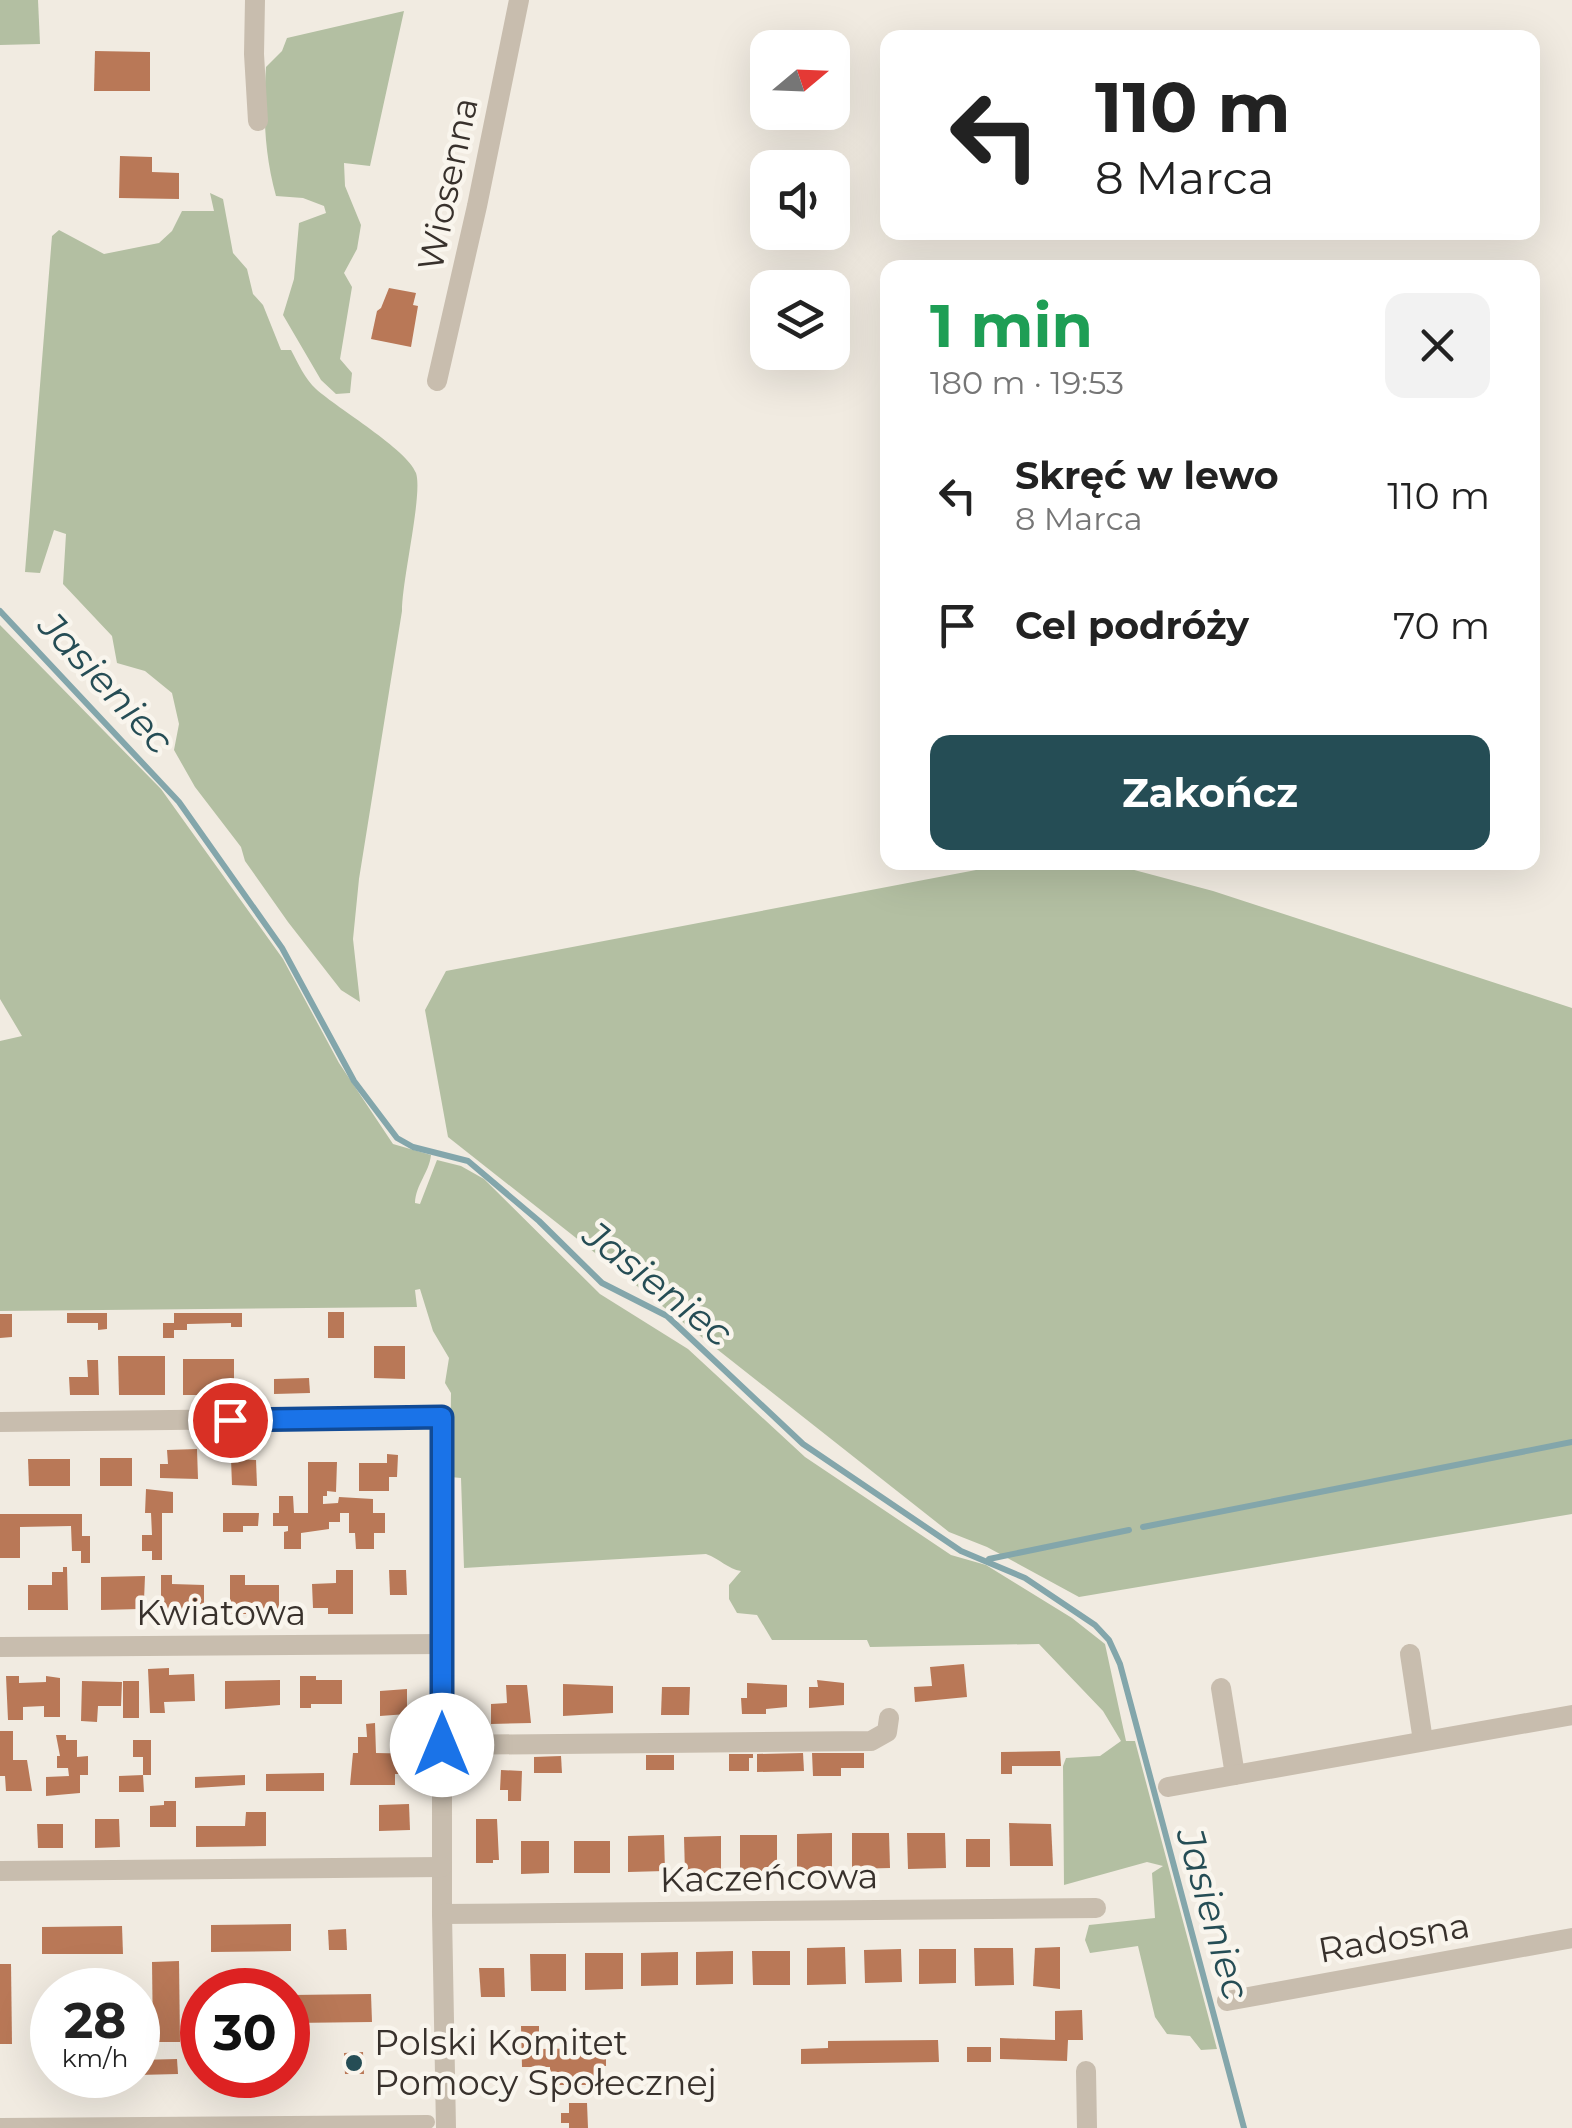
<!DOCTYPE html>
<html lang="pl">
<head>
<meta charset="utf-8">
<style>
	:root { --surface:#fff; --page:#f2f2f2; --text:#222; --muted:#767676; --accent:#254d55 }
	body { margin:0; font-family:Montserrat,sans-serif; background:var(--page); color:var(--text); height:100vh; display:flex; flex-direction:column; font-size:38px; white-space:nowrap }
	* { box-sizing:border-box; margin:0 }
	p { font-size:32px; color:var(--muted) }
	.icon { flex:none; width:55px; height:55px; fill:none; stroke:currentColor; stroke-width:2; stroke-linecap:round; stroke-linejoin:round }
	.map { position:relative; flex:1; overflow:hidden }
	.side { position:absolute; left:880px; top:260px; width:660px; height:610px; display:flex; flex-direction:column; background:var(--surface); border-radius:20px; box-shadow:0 10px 40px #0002 }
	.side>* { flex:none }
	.guide { position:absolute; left:880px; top:30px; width:660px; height:210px; border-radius:20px; box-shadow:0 10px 40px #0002; background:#fff; color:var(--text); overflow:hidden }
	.needle { width:65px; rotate:71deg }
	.controls { position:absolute; left:750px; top:30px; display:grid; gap:20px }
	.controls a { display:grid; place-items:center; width:100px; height:100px; border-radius:20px; background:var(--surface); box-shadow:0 10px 40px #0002; font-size:50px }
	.speed { position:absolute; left:30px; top:1968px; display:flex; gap:20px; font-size:50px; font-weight:700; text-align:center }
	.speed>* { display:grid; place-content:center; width:130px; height:130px; border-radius:50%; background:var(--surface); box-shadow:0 10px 40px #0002; line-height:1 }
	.speed small { font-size:25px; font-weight:400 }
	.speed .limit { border:15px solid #d22; background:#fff; color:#111 }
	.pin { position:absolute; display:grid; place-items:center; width:85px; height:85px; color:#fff; margin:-42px; border:5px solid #fff; border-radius:50%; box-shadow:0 2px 10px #0007 }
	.me { position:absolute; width:110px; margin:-55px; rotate:0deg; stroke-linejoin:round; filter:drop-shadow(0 0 8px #0008) }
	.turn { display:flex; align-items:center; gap:35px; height:210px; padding:0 50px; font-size:45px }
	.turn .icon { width:130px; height:130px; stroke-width:2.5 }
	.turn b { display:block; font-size:70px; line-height:85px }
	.round { display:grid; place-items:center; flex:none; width:105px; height:105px; border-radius:20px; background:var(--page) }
	.head { display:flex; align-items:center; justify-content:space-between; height:170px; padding:0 50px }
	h1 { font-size:60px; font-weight:700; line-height:75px; color:#1e9e55 }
	.button { display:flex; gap:20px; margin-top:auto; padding:20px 50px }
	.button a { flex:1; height:115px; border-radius:20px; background:var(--accent); color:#fff; font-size:40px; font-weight:700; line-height:115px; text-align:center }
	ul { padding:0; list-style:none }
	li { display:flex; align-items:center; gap:30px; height:130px; padding:0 50px }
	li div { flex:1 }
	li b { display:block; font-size:38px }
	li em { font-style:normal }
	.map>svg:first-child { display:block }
	.green { fill:#b3bfa2 }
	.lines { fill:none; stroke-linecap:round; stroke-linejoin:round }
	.stream { stroke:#83a6ab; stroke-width:6 }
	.building { fill:#b97857 }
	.pedestrian { stroke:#c8bdae; stroke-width:14 }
	.minor { stroke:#c8bdae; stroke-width:20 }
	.route-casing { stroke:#114b97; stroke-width:25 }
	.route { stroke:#1a73e8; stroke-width:18 }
	.poi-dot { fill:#254d55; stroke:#f9f5ed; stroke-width:4 }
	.labels { text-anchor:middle; stroke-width:9; stroke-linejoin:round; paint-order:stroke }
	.street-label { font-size:35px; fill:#38312c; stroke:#f9f5ed }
	.poi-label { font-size:35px; fill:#38312c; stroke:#f9f5ed; text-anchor:start }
	.water-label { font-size:38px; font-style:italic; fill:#254d55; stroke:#f9f5ed }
</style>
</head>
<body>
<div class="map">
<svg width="1572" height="2128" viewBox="0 0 1572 2128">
	<rect width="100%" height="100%" fill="#f1ebe1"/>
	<g class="green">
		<path d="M0 0H38L40 44 0 45Z"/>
		<path d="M404 11 370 166 344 163 345 186 361 225 357 249 344 273 352 287 340 359 352 373 350 393 336 394 321 380 283 315 294 279 299 223 326 213 324 206 303 198 276 196C264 153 263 111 266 67L282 51 287 38Z"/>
		<path d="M210 193 223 199 233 253 247 269 253 294 263 305 281 350H291C298 363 305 379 316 389 338 409 407 449 416 473 423 494 402 579 402 611L359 879 353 939 360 1002 341 990 288 922 245 861 241 847 195 787 174 750 179 724 172 693 145 671 117 663 112 636 63 584 66 534 54 530 40 573 25 572 52 236 59 230 104 254 159 243 172 231 182 211H214Z"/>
		<path d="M0 625 161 789 283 959 339 1063 393 1144 431 1155C429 1173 416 1184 415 1203L420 1204 437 1160 461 1166 484 1179 600 1294 688 1349 805 1457 951 1555 986 1565 1072 1618 1105 1644 1126 1741H1135L1217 2049 1201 2050 1190 2036 1167 2034 1155 2017 1138 1946 1090 1953 1085 1940 1089 1925 1155 1918 1152 1873 1163 1866 1147 1862 1064 1885 1063 1766 1066 1758 1100 1756 1121 1741 1103 1711 1039 1644 870 1647 867 1640H772L757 1615 737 1613 729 1599V1585L741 1571C728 1569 720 1559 706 1554L464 1568 461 1478 450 1477 451 1393 445 1383 449 1358 433 1331 420 1289 415 1290 417 1307 0 1311V1041L22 1036 0 999Z"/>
		<path d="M1018 862 1108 863 1213 891 1572 1008V1514L1079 1597 987 1547 949 1532 448 1137 425 1010 446 971Z"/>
	</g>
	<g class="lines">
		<g class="stream">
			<path d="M0 611 179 802 282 948 354 1081 397 1138 413 1147 468 1161 539 1221 602 1283 667 1316 803 1444 961 1551 1025 1578 1095 1625 1109 1640 1120 1664 1244 2128"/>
			<path d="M1143 1527 1572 1442"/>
			<path d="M989 1559 1129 1530"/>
		</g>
	</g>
	<g class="building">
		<path d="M95 51 150 52V91H94Z"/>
		<path d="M120 156 152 157V172L179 173V199L119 198Z"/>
		<path d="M389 288 416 293 413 305 418 306 411 347 371 339 377 311 381 308Z"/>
		<rect x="328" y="1312" width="16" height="26"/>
		<path d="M67 1313H107V1329L98 1330V1323H67Z"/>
		<path d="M174 1313H242V1327H231V1323L187 1324V1330H174V1338H163V1323H174Z"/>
		<path d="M0 1314H12V1337L0 1338Z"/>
		<path d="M374 1346H405V1379L374 1378Z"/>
		<path d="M118 1356H165V1395H119Z"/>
		<rect x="183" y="1359" width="51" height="36"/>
		<path d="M87 1360H98L99 1395H70L69 1377H88Z"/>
		<path d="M309 1378 310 1393 274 1394V1379Z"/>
		<path d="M197 1449 198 1479 160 1478V1464H168L167 1450Z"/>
		<path d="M387 1454 398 1455 397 1477H389V1491H359V1463H387Z"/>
		<rect x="100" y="1458" width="32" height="28"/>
		<path d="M28 1459H70V1486H29Z"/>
		<path d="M231 1459 256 1460 257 1486 232 1485Z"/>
		<path d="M308 1462H337L336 1492 327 1491V1496H323V1504L338 1503 339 1497 373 1499V1513H385V1533H374V1549H356L355 1533H349V1513H340V1522H329V1529L301 1533V1549H284V1532L288 1531V1526H273V1513H279V1496H293L294 1513H308Z"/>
		<path d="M146 1489 173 1492V1513H162V1560H152V1551H142V1535H152L151 1513H145Z"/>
		<path d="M223 1513H259L258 1526H243V1532H223Z"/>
		<path d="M0 1514H82V1536H90V1563H81V1551H72L71 1526 20 1527V1558H0Z"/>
		<path d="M63 1567H67L68 1610H28V1585H52V1572H63Z"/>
		<path d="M336 1570H353V1614H328V1608H313L312 1584 336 1583Z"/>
		<path d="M389 1570H406L407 1595H390Z"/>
		<path d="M161 1575H172V1584L204 1585V1609H168V1612H161Z"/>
		<path d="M230 1575H245V1585H279V1609L246 1608V1614H230Z"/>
		<path d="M145 1576 144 1600H140V1609L101 1610V1577Z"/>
		<path d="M964 1664 967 1697 915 1702 914 1687 932 1686 930 1667Z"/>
		<path d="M169 1668V1675L194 1674 195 1701 164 1702 165 1713H150L148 1669Z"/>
		<path d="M6 1676H19V1683L46 1682V1676L60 1678V1717H44V1706L23 1707V1720H8Z"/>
		<path d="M300 1676H316V1680H342V1704H311V1708H300Z"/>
		<path d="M280 1680V1705L225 1709V1681Z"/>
		<path d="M817 1680 844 1683V1705L809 1708V1687H818Z"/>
		<path d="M82 1681 122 1682 121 1706H98L97 1722 81 1721Z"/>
		<rect x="123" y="1681" width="16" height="37"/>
		<path d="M747 1683 787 1685V1707L766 1709V1714H742L741 1698H747Z"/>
		<path d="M563 1684 613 1686V1713L563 1716Z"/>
		<path d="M506 1685H527L531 1723 491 1724V1704L507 1703Z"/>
		<path d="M662 1687H690L689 1715H661Z"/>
		<path d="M407 1689V1714L380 1716V1691Z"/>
		<path d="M375 1723 376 1753 423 1754V1774H395V1785H350L353 1753H358V1737H367L366 1724Z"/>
		<path d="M0 1731H13V1760H27L32 1791H6L5 1776H0Z"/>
		<path d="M56 1735H66V1740H77V1757L88 1756V1775H80V1793L46 1796V1777L69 1776 68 1768H57V1756H60Z"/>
		<path d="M133 1740H151V1775H143L144 1792H119V1776L143 1775V1757H133Z"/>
		<path d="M1060 1751 1061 1766H1012V1774H1001V1752Z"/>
		<path d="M803 1753 804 1771 757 1772V1754Z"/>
		<path d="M812 1753H864V1768H841V1776H813Z"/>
		<path d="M729 1754H753V1758H749V1771H729Z"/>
		<rect x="646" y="1755" width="28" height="15"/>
		<path d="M561 1756 562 1773H534V1757Z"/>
		<path d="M501 1770 522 1771 521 1801H508V1790H500Z"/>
		<path d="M324 1773V1791H266V1774Z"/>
		<path d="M245 1775V1785L195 1788V1777Z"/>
		<path d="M164 1801H176V1827H150V1806L164 1805Z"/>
		<path d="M409 1804 410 1830 379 1831V1805Z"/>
		<path d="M246 1812H266V1846L196 1847V1826H245Z"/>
		<path d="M95 1819H119L120 1847 95 1848Z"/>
		<path d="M476 1819H497L499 1860H493V1863H476Z"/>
		<path d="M1009 1823 1051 1824 1053 1866H1010Z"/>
		<path d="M37 1824H63V1848H38Z"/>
		<path d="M832 1833V1870H797V1834Z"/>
		<path d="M852 1833H889L890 1868 852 1869Z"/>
		<path d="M907 1833H945L946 1868 908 1869Z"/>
		<path d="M664 1835 665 1871 628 1872V1836Z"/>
		<rect x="740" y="1835" width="37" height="36"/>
		<path d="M721 1836V1873H685L684 1837Z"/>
		<rect x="966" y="1839" width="24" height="28"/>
		<path d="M521 1841H549V1873L521 1874Z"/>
		<rect x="574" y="1841" width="36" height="32"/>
		<path d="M291 1924V1951L211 1952V1925Z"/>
		<path d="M122 1926 123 1954H42V1927Z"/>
		<path d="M346 1929 347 1950H329L328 1930Z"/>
		<path d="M845 1947 846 1984 807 1985V1948Z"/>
		<path d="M1060 1947V1989L1033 1986 1035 1948Z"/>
		<path d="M974 1948H1013L1014 1985 975 1986Z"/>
		<path d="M901 1949 902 1982 865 1983 864 1950Z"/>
		<path d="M919 1949H956V1983L919 1984Z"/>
		<path d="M733 1951V1984L696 1985V1952Z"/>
		<path d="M752 1951H790V1985H753Z"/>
		<path d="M678 1952V1985L641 1986V1953Z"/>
		<path d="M585 1953H623V1989L585 1990Z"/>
		<path d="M530 1954H566V1991H531Z"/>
		<path d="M179 1961 180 2042H153L152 1962Z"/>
		<path d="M0 1964H11L12 2044H0Z"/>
		<path d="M479 1968H504L505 1997H481Z"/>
		<path d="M371 1994 372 2022 291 2023V1995Z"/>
		<path d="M1082 2010 1083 2040H1068L1067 2061 1000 2059V2038L1055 2040V2011Z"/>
		<path d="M521 2026H539V2049L606 2048V2066H600L601 2085H550V2067H522Z"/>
		<path d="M938 2040 939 2062 801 2064V2049L828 2048V2041Z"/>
		<rect x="967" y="2047" width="24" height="15"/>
		<path d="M363 2052 364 2074H345L344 2053Z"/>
		<path d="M177 2059 178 2074 138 2075V2060Z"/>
		<path d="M569 2103H587L588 2128H569V2123H561V2113H569Z"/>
	</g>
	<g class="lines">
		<path class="pedestrian" d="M0 2125 428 2122"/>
		<g class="minor">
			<path d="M255 0 254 54 258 121"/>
			<path d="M437 381 477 206 519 0"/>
			<path d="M0 1422 442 1417V1914L446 2128"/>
			<path d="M0 1647 442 1644"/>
			<path d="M1410 1654 1423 1741"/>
			<path d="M1221 1688 1235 1775"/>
			<path d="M442 1745 871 1741 887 1732 889 1718"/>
			<path d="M1168 1787 1572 1715"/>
			<path d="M0 1871 442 1867"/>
			<path d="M442 1914 1096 1908"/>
			<path d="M1227 2001 1572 1938"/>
			<path d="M1086 2071 1087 2128"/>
		</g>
	</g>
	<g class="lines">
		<g class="route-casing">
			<path id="route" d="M230 1420 442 1417V1745"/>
		</g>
		<use href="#route" class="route"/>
	</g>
	<circle class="poi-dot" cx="354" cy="2063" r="10"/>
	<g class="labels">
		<g class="street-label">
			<text transform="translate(448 184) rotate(-78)" y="12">Wiosenna</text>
			<text x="221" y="1625">Kwiatowa</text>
			<text transform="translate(769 1878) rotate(-1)" y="12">Kaczeńcowa</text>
			<text transform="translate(1394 1938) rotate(-10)" y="12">Radosna</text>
		</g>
		<g class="poi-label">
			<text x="374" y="2055">Polski Komitet<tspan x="374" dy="40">Pomocy Społecznej</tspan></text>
		</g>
		<g class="water-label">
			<text transform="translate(106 683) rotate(47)" y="13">Jasieniec</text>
			<text transform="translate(658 1284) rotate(38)" y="13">Jasieniec</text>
			<text transform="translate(1213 1914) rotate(74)" y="13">Jasieniec</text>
		</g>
	</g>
</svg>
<div class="controls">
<a><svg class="needle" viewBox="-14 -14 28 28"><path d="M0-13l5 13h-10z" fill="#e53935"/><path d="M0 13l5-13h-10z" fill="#767676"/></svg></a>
<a><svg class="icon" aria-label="sound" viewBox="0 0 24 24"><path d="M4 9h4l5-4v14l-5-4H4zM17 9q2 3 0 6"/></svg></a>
<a><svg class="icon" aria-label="layers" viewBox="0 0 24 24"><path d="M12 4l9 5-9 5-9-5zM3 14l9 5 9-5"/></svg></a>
</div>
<div class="speed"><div>28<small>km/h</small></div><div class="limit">30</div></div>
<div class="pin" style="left:230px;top:1420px;background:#d93025"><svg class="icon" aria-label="arrive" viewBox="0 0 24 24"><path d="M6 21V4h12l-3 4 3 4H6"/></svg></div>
<svg class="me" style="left:442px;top:1745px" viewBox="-20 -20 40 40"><circle r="19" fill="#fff"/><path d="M0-13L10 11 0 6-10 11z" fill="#1a73e8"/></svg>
<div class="guide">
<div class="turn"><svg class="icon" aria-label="left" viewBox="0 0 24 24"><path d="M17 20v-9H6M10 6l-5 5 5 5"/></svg><div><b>110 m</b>8 Marca</div></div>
</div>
<section class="side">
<div class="head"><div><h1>1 min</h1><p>180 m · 19:53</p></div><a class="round"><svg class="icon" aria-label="close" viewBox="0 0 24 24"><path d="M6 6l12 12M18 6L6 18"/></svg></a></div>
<ul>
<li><svg class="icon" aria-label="left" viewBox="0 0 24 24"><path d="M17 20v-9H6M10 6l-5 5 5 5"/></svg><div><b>Skręć w lewo</b><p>8 Marca</p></div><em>110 m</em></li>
<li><svg class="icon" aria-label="arrive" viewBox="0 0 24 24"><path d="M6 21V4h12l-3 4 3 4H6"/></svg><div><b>Cel podróży</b></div><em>70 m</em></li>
</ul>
<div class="button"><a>Zakończ</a></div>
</section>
</div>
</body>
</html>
